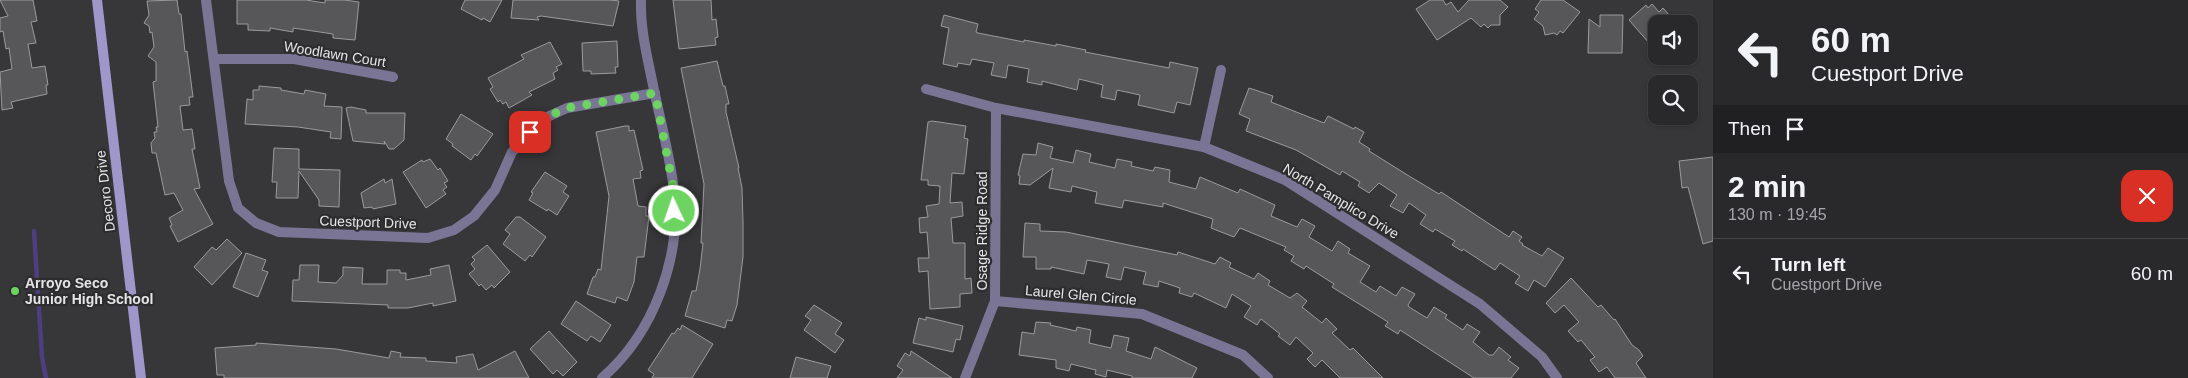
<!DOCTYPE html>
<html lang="en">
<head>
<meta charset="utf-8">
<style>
	:root { --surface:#29282b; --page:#313033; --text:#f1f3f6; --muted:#a5a6a9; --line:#454447 }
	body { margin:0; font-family:Helvetica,sans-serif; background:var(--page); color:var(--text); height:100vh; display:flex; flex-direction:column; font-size:19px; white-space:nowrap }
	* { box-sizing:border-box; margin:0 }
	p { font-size:16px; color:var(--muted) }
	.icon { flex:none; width:28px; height:28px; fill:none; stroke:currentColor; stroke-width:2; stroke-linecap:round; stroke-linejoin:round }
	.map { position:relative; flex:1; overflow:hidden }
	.side { display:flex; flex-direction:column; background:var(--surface); width:475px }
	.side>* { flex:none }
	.hud { background:#29282b; color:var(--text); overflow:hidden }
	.fabs { position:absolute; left:1648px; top:15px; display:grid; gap:10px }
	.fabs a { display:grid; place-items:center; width:50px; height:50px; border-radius:10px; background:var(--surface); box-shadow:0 1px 4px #0004,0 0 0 1px var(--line); font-size:25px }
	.pin { position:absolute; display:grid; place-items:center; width:42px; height:42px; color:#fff; margin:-21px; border-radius:10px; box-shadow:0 2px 8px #0006 }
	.me { position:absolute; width:55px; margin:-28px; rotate:357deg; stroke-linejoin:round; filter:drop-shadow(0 0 4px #0008) }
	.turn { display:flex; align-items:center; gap:18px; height:105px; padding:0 15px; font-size:22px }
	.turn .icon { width:65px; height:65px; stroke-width:2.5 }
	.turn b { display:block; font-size:35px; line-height:42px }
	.then { display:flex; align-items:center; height:48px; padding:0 15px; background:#0003; gap:10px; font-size:19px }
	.round { display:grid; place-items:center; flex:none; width:52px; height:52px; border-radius:15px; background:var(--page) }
	.head { display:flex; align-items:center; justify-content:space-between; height:85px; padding:0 15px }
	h1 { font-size:30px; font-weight:600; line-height:38px }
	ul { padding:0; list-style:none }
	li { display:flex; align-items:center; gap:15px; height:70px; padding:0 15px; border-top:1px solid var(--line) }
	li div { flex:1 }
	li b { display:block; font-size:19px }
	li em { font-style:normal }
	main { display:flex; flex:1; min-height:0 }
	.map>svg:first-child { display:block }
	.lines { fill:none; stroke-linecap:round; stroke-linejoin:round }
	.stream { stroke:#4d3e80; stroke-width:4.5 }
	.building { fill:#575659; stroke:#9b9b9e }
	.minor { stroke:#7a7594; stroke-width:10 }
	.secondary { stroke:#9f97c9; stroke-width:10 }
	.route { stroke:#6dd361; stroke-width:9; stroke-dasharray:0 16.2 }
	.poi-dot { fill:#6dd361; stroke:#2d2c2f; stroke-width:2 }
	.labels { text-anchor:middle; stroke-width:4.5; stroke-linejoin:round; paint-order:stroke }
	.street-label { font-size:14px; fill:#e5e5e6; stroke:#2d2c2f }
	.poi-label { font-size:14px; font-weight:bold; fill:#e5e5e6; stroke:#2d2c2f; text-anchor:start }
</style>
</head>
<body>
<main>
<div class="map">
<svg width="1713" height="378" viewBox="0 0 1713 378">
	<rect width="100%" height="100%" fill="#373639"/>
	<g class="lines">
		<path class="stream" d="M34 231 42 357 46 378"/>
	</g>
	<g class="building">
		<path d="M0 0H33L37 21 31 22 36 43 28 44 32 68 45 66 48 85H46L47 94 11 102 13 108 2 110 0 72 12 69 9 48 6 49 3 31 0 32V18L8 16Z"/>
		<path d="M177 0 179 14H181L185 52 187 51 193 97H189L190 105 180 106 183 130 192 129 195 149H192L200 188 194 189 213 224 178 242 170 226 172 225 169 218 183 210 174 193 165 195 156 153H152L151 143 155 138 154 132H157L156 127H158L153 82 156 81V62L148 56 154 47 152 32 150 33 149 26 144 23 149 15 147 1Z"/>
		<path d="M237 0H306L325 3V0H344L359 2 355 40 333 38V34L293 28V32L270 28V31L248 30V24H237Z"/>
		<path d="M465 0H502L490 22 483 18 482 20 461 9Z"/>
		<path d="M513 0H610L619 1 613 26 541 16 537 17 539 20 511 18Z"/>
		<path d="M673 0H711L712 20 716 19 718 37 715 38 716 45 679 49Z"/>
		<path d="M1430 0H1443L1446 5 1451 2 1458 12 1469 0H1500L1508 7 1500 15V25H1491L1488 28 1484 24 1481 27 1471 18 1437 40 1416 9Z"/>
		<path d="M1541 0H1563L1580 12 1563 33 1560 31 1557 35 1554 33 1545 35 1543 26 1534 19 1539 12 1535 9Z"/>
		<path d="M1652 4 1659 12 1663 8 1677 24H1656V51L1629 20 1646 5 1648 8Z"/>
		<path d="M944 15 978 24 976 32 978 33 1024 42V40L1056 46V44L1086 50 1085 52 1169 68 1170 62 1198 68 1190 105 1177 102 1174 113 1138 105 1140 95 1117 90 1115 100 1101 97 1103 85 1079 79 1077 90 1042 81V85L1027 82 1029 69 1008 65 1006 78 991 75 994 63 972 59 970 65 958 63 957 67 943 64 949 28 941 26Z"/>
		<path d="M1600 15H1623L1622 53H1588L1589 19 1600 27Z"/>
		<path d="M617 41 618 67H615L616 73 591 74V71H583L582 43Z"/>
		<path d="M550 42 562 64 556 67 558 70 553 73 555 79 529 92 532 95 509 108 506 102 503 104 500 100 498 102 490 89 493 87 488 78 524 59 521 55Z"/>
		<path d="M717 61 723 86H725L729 104H726V112L739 168H738L742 188 743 222V257L737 305 732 321 727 320 725 328 685 316 692 291H696L700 269 703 243H701L704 184 681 68Z"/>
		<path d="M259 86 281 88V90L304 94 305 90 326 94 324 106 342 107 341 139 330 138 331 132 298 127 245 124 247 99 253 100V90H259Z"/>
		<path d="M1249 88 1273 96 1271 102 1324 123 1328 116 1354 129 1355 127 1364 132 1359 142 1370 149 1369 151 1409 176 1439 194 1441 192 1509 237 1513 231 1522 237 1519 241 1523 244 1522 245 1542 256 1548 248 1564 258 1545 287 1534 280 1528 291 1515 283 1520 276 1500 263 1495 270 1463 249 1462 251 1452 245 1455 241 1435 229 1433 232 1420 224 1426 215 1409 203 1403 213 1390 206 1397 195 1379 183 1369 193 1358 186 1360 182 1342 171 1340 175 1296 150 1246 131 1250 119 1239 114Z"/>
		<path d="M351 107 366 110V113H405L404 140 394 149H389L384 141 385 144 353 141 346 108Z"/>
		<path d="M461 114 493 134 477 156 475 154 471 160 452 146 453 144 446 139Z"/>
		<path d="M932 121 966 126 964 138 968 139 964 174 952 173 950 203 962 202 963 216 951 218 953 243H965V279L971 278 972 293 960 294V307L930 309 928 271 919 272 918 258H929L927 232 920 233 919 218 928 217 926 206 939 204 940 186 928 185V180H921L928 122Z"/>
		<path d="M625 126H629V131L634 130 643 170 640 171 641 178 633 179 638 206 646 207V216H649L644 257H637L634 282 627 301 617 297 615 303 587 294 593 277H595L598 269 601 270 609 196 596 132Z"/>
		<path d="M1038 143 1053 147 1050 158 1073 163 1076 150 1091 154 1089 162 1115 168 1117 159 1132 162 1131 166 1153 171 1155 167 1170 170 1169 182 1196 189 1200 177 1238 193 1240 189 1275 205 1271 216 1297 227 1302 219 1315 226 1309 237 1332 251 1338 241 1350 249 1348 253 1370 266 1360 282 1376 292 1380 286 1396 296 1402 287 1415 294 1408 305 1409 307 1427 318 1434 307 1447 315 1445 318 1463 330 1467 324 1480 332 1473 342 1489 355H1493L1499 347 1511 357 1508 360 1519 368 1511 378H1474L1400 330 1398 334 1385 326 1388 322 1332 287 1334 284 1306 266 1304 269 1291 261 1294 256 1284 250 1286 247 1240 228 1234 237 1211 228 1213 219 1163 203V207L1124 200 1122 208 1095 203 1097 192 1072 186 1071 192 1049 188 1053 168 1030 185 1019 184 1020 176 1018 175 1023 154 1036 155Z"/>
		<path d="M274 148 299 149V169L340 170 339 207 319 206V200L299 171 298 198H276L277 182H272Z"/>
		<path d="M1713 157V241L1703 244 1688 187 1682 188 1679 161Z"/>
		<path d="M430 159 438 170 440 168 448 181 444 183 447 187 443 190 446 194 426 208 403 172 422 160 423 162Z"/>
		<path d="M545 172 567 186 563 192 569 196 557 215 548 209 547 211 529 200 533 193 531 192Z"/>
		<path d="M384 179 385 183 392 179 396 204 373 209 372 207 364 208 361 193Z"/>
		<path d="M516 217H520L546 237 532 257 530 255 525 261 503 244 510 234 505 230Z"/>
		<path d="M1025 223 1040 224V231L1066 232 1177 255 1178 252 1215 264 1220 257 1231 263 1229 267 1254 279 1258 273 1270 281 1268 285 1290 298 1297 293 1307 301 1302 307 1322 323 1326 318 1337 329 1332 333 1350 350 1353 348 1383 378H1340L1322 360 1315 367 1307 359 1313 353 1296 337 1290 345 1278 336 1280 334 1261 319 1257 325 1244 317 1251 306 1232 294 1226 308 1194 293 1192 297 1179 293 1180 288 1159 281 1158 287 1143 284 1146 272 1124 267 1121 280 1106 277 1109 264 1087 260 1084 274 1051 267V269H1036V257H1023Z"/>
		<path d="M227 239 242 253 212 285 194 267 212 247 216 250Z"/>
		<path d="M487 245 510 272 494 288 492 285 486 290 481 284 479 286 469 274 475 269 471 264 475 260 472 257Z"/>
		<path d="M246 253 266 260 262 270 268 272 258 297 233 287Z"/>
		<path d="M300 265H319L318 282 336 283 343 275V267L363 268 362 284H387V270H400V273H406V280L431 275 430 269 449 265 456 301 433 306V303L408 308H388V305L292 301 293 280H299Z"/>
		<path d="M1571 278 1598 307 1601 305 1614 320 1615 319 1632 345 1639 350 1643 356 1636 363 1646 378H1615L1607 367 1599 372 1590 360 1595 357 1581 340 1578 342 1568 331 1579 322 1564 305 1555 313 1546 303Z"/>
		<path d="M576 301 611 325 600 342 591 336 587 341 561 324Z"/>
		<path d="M814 305 842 323 835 334 844 340 835 353 804 330 811 320 805 316Z"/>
		<path d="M926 317 963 326 960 340 956 339 953 352 913 343 919 318 926 320Z"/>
		<path d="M1036 322 1051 323 1050 325 1076 331 1077 327 1091 330 1089 343 1111 348 1114 335 1129 338 1126 351 1151 359 1155 347 1197 368 1192 378H1132V376L1107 370 1106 377 1095 374 1096 370 1071 364 1069 371 1056 368V360L1019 355 1022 332 1034 334Z"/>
		<path d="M682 325 713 344 692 378H652L654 374 648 370 672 333 674 334 678 328 680 330Z"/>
		<path d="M549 331 577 362 563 376 557 370 553 374 530 349Z"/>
		<path d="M256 343 336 349 389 358 391 351 401 353 400 357 426 358V361L457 363 456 357 473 354 478 370 515 351 529 378H224V375H217L215 348 256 345Z"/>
		<path d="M911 351 952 378H897L903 370 897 366 905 353 910 356Z"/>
		<path d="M796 357 831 366 827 378H790Z"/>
	</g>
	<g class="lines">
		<g class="minor">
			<path d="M206 0 229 181 238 208 256 223 279 232 428 238 454 230 474 216 495 190 512 152 545 118 567 108 655 93"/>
			<path d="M214 59H294L393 77"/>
			<path d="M926 89 996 108 1204 147 1285 180 1480 304 1542 357 1557 378"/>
			<path d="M1204 147 1221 70"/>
			<path d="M995 301 1142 314 1243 355 1268 378"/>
			<path d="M602 378C653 334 682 258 674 190 670 157 661 123 654 90 648 60 640 30 641 0"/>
			<path d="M965 378 995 301 996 108"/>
		</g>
		<path class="secondary" d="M97 0 141 378"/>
	</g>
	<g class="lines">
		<path class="route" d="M530 132 545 118 567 108 655 93 674 191V211"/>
	</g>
	<circle class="poi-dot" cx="15" cy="291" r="5"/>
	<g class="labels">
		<g class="street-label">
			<text transform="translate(335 54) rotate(9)" y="5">Woodlawn Court</text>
			<text transform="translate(105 191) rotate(-97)" y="5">Decoro Drive</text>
			<text transform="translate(1341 201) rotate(31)" y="5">North Pamplico Drive</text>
			<text transform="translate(368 222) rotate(2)" y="5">Cuestport Drive</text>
			<text transform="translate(982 231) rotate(-90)" y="5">Osage Ridge Road</text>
			<text transform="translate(1081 295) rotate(5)" y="5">Laurel Glen Circle</text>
		</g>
		<g class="poi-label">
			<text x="25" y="288">Arroyo Seco<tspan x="25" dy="16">Junior High School</tspan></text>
		</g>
	</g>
</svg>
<div class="fabs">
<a><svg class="icon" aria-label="sound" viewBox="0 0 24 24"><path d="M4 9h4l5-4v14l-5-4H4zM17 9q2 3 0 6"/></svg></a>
<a><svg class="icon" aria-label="search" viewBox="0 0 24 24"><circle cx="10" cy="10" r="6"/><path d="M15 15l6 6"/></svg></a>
</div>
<div class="pin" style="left:530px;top:132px;background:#d93025"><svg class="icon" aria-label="arrive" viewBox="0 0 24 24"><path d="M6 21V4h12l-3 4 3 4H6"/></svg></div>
<svg class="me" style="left:674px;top:211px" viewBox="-20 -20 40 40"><circle r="17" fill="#6dd361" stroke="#fff" stroke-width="3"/><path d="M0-11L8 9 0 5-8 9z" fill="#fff"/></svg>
</div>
<section class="side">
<div class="hud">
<div class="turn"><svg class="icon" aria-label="left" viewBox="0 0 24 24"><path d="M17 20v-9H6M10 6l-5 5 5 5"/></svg><div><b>60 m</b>Cuestport Drive</div></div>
<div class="then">Then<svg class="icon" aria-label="arrive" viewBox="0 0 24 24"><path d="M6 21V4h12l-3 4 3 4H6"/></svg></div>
</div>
<div class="head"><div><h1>2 min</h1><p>130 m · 19:45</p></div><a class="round" style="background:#d93025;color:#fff"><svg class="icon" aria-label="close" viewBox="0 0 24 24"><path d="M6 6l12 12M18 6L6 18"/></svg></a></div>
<ul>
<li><svg class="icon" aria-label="left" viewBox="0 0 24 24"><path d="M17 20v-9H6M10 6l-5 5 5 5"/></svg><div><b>Turn left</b><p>Cuestport Drive</p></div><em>60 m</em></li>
</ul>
</section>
</main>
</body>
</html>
